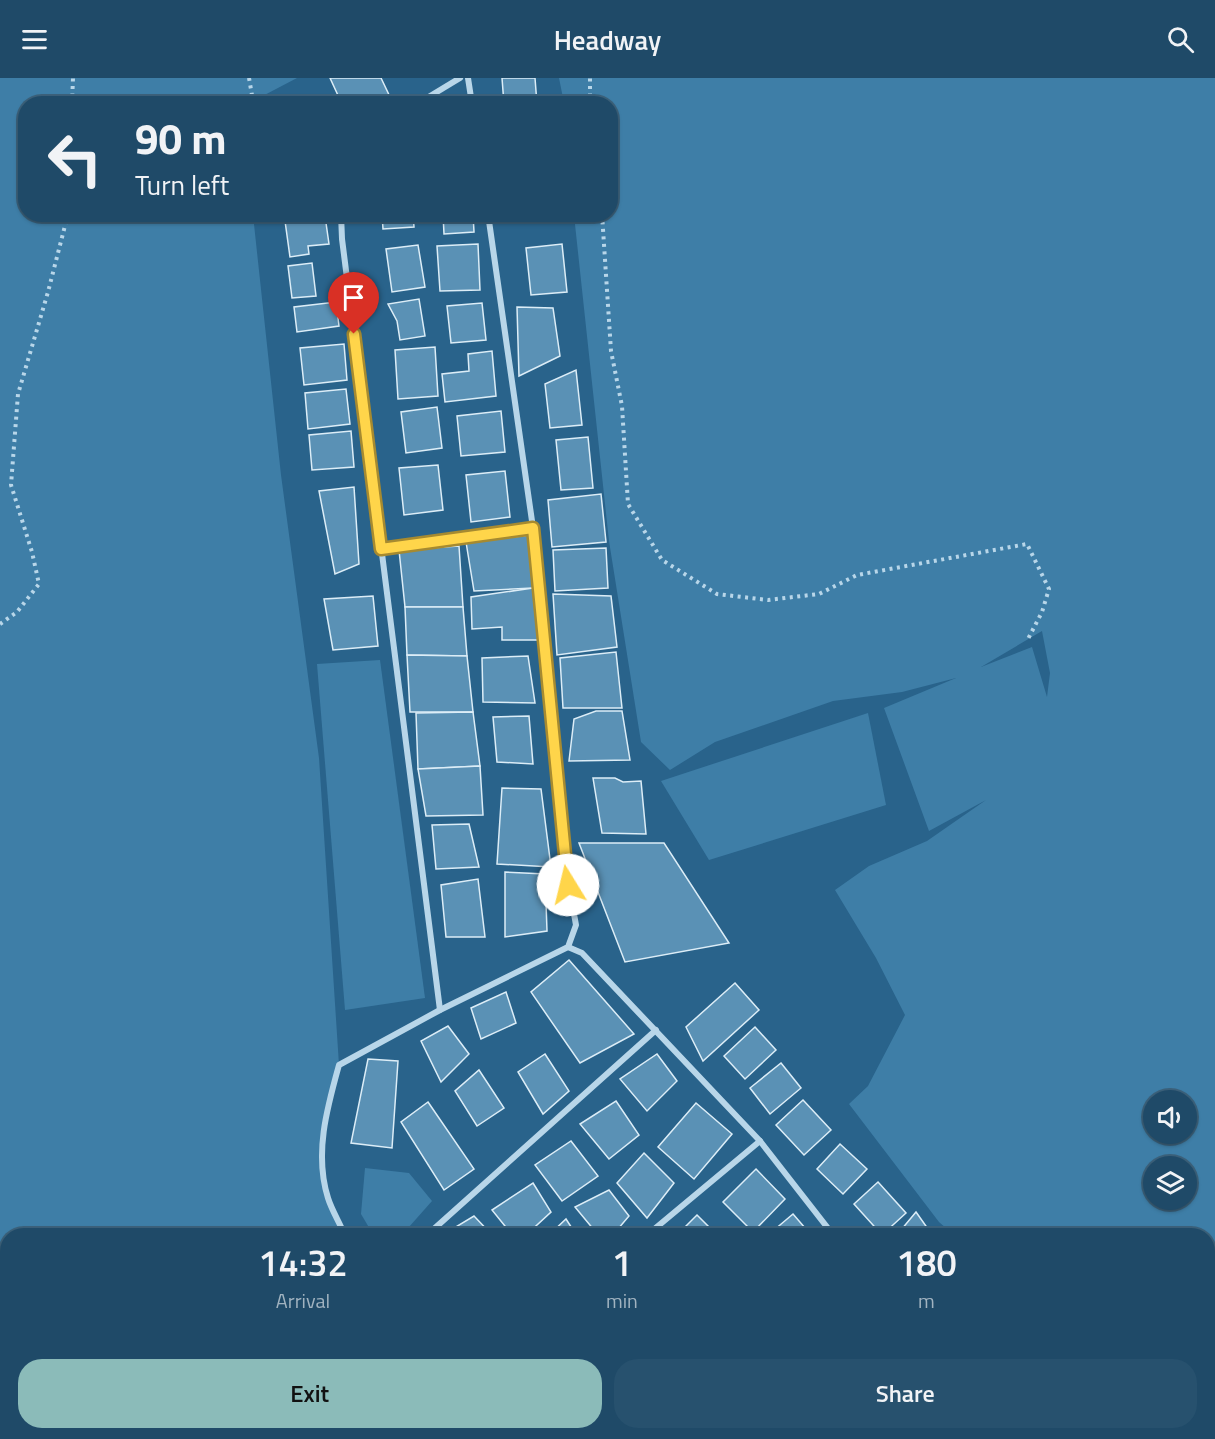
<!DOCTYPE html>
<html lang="en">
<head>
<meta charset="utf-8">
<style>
	:root { --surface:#1f4a68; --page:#27516e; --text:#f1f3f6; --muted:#a1b3c0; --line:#3c627c; --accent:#8bbbb9 }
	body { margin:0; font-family:"Titillium Web",sans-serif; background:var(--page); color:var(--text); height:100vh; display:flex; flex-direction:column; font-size:22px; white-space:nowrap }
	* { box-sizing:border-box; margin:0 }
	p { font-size:20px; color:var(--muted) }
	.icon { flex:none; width:33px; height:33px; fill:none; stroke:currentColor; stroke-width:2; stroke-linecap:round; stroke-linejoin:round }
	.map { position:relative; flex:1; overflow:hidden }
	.panel { position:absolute; left:0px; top:1150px; width:1215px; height:212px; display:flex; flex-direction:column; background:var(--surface); border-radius:24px 24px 0 0; box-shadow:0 2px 4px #0004,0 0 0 2px var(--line) }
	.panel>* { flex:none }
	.top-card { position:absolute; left:18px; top:18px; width:600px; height:126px; border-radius:24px; box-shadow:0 2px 4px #0004,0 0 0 2px var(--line); background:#1f4a68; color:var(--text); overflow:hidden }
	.buttons { position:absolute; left:1143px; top:1012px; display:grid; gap:12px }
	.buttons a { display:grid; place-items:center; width:54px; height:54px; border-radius:50%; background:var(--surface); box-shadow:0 2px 4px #0004,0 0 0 2px var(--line); font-size:30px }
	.pin { position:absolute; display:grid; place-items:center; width:51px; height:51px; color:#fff; margin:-62px -26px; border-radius:50% 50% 50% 0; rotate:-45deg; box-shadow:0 0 6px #0007 }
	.pin .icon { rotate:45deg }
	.me { position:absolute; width:66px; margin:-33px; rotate:351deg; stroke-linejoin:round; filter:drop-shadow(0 0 4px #0008) }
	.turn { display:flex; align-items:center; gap:21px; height:126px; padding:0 18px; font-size:27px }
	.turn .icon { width:78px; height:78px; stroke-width:2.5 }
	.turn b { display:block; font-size:42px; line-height:51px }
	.eta { display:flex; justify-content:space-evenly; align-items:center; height:102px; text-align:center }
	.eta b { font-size:36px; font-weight:600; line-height:42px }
	.cta { display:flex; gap:12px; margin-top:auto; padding:12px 18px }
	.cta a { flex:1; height:69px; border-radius:24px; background:var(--accent); color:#111; font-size:24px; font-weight:600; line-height:69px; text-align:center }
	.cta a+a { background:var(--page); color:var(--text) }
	header { display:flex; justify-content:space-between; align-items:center; height:78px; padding:0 18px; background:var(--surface); font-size:27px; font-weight:600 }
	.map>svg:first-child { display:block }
	.green { fill:#3e7ea7; fill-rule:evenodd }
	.building { fill:#5a91b5; stroke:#dcedf7; stroke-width:1.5 }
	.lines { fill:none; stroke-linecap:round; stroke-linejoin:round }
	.path { stroke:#b8d6e9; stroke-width:4; stroke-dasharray:3 4.5; stroke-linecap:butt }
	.minor { stroke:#b8d6e9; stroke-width:6 }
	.route-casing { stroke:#a68a30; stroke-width:15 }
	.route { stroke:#ffd54a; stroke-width:10 }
</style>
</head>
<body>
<header><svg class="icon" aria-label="menu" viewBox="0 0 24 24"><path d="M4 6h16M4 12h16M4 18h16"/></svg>Headway<svg class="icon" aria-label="search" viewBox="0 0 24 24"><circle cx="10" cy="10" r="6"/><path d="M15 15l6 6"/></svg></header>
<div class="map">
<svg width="1215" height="1361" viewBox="0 0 1215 1361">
	<rect width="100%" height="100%" fill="#29638b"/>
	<g class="green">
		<path d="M0 0H297L253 23 252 25 26 26V136L253 137 281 397 319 680 339 987 323 1057 327 1119 345 1158H8V1354L203 1355 194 1361H0Z"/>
		<path d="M559 0H1215V1361H1088L1083 1355 1208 1354V1158H955L939 1144 849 1026 868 1008 905 937 876 880 835 812 869 788 927 763 986 722 929 753 884 630 956 600 902 614 833 623 715 664 670 692 641 664 609 463 574 137 610 136V26L564 25ZM1042 553 1050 595 1047 619 1032 569 981 589ZM1154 1023H1186V1056H1154ZM1154 1089H1186V1122H1154Z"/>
		<path d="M380 582 425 920 345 932 317 586Z"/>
		<path d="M868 635 886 727 709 782 661 703Z"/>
		<path d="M365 1090 409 1095 432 1123 401 1158H374L361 1136Z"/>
	</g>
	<g class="building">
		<path d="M330 0H381L391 21 383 26H342Z"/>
		<path d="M502 0H535L537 26H504Z"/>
		<path d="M382 136H413L414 149 383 151Z"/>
		<path d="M443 136H473L474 154 444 156Z"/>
		<path d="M523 136H557L558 139 524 145Z"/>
		<path d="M325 138 329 166 308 168 309 176 290 179 285 143Z"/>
		<path d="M478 166 480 212 440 213 437 168Z"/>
		<path d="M562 166 567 214 531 217 526 170Z"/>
		<path d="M418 167 425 209 392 214 386 171Z"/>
		<path d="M312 185 316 218 292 220 288 188Z"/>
		<path d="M419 221 425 258 400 262 397 243 388 226Z"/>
		<path d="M336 224 339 248 297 254 294 229Z"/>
		<path d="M482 225 486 262 451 265 447 228Z"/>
		<path d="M517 229 553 230 560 278 519 298Z"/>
		<path d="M344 266 347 302 304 307 300 270Z"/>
		<path d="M435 269 438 318 398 321 395 272Z"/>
		<path d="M492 273 496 318 445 324 442 296 469 293 468 276Z"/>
		<path d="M576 292 582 347 550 350 545 306Z"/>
		<path d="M346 311 350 346 308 351 305 315Z"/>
		<path d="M437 329 442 370 406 375 401 334Z"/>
		<path d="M501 333 505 374 461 378 457 338Z"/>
		<path d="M351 353 354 389 312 392 309 357Z"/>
		<path d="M588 359 593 410 561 412 556 362Z"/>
		<path d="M438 387 443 432 404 437 399 390Z"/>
		<path d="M505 393 510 439 471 444 466 397Z"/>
		<path d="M354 409 359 486 335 496 319 413Z"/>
		<path d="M601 416 606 464 552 469 548 422Z"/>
		<path d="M530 457 533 510 474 513 466 464Z"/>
		<path d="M459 468 463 529H405L399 472Z"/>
		<path d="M606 470 608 510 555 513 553 472Z"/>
		<path d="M533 510 539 562H502V549L472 551 471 519Z"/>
		<path d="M553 516 611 518 617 569 557 577Z"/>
		<path d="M373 518 378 568 333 572 324 521Z"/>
		<path d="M405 529H463L467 578 407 577Z"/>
		<path d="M616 574 622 630H563L560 580Z"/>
		<path d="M407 577 467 578 473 634H410Z"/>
		<path d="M528 578 535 625 483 624 482 580Z"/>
		<path d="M596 633H622L630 682 569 683 574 641Z"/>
		<path d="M473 634 480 688 418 691 416 635Z"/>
		<path d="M529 638 533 686 497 684 493 639Z"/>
		<path d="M480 688 483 737 426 738 418 691Z"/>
		<path d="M593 700H615L623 704 641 703 646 756 602 755Z"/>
		<path d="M502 710 541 711 551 789 497 786Z"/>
		<path d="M469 746 479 789 436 791 432 747Z"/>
		<path d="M579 765H664L729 865 625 884Z"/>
		<path d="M505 794 545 796 547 853 505 859Z"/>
		<path d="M478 801 485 859H446L441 807Z"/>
		<path d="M569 882 634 956 580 985 531 914Z"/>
		<path d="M735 905 759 932 703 983 686 949Z"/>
		<path d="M506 914 516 945 481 961 471 930Z"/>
		<path d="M448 948 469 976 441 1004 421 963Z"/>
		<path d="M755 949 776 972 745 1001 724 978Z"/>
		<path d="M545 976 569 1013 543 1036 518 994Z"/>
		<path d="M657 976 677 1003 647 1033 620 1001Z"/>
		<path d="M368 981 398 983 392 1070 351 1065Z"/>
		<path d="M781 985 801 1010 770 1036 750 1010Z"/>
		<path d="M479 992 504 1030 477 1048 455 1013Z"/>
		<path d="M803 1022 831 1052 804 1077 776 1047Z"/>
		<path d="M616 1023 639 1057 609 1081 580 1046Z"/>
		<path d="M428 1024 474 1091 444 1112 401 1044Z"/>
		<path d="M696 1025 732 1056 694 1101 658 1069Z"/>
		<path d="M571 1063 598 1098 562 1123 535 1087Z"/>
		<path d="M840 1066 867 1091 843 1116 817 1091Z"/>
		<path d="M644 1075 674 1105 647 1140 617 1105Z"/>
		<path d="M756 1091 785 1121 753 1154 723 1124Z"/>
		<path d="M878 1104 906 1135 882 1157 854 1126Z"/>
		<path d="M533 1105 551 1134 525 1158H513L492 1132Z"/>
		<path d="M609 1112 629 1138 612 1158H599L575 1129Z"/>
		<path d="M916 1134 933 1158H896Z"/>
		<path d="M793 1136 812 1158H767Z"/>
		<path d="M697 1137 718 1158H676Z"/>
		<path d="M474 1138 493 1158 444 1156Z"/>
		<path d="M566 1141 577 1158H548Z"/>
		<path d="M309 1354H368L356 1361H312Z"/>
		<path d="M584 1354H616L608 1361H590Z"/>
		<path d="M669 1354H725L732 1361H671L666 1357Z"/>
		<path d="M769 1354H813L818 1361H761Z"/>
		<path d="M931 1354H990L985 1361H939Z"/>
	</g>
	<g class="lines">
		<g class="path">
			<path d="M249 0 253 23"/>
			<path d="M72 26 73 0"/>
			<path d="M590 26V0"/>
			<path d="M602 136 611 273 622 328 628 426 662 482 717 516 768 522 819 516 857 497 1027 466 1049 511 1042 534 1028 561"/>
			<path d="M0 546 17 534 39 506 32 474 11 407 18 316 48 214 68 136"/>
		</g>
		<g class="minor">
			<path d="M468 0 472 26"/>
			<path d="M417 26 460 0"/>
			<path d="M341 136 342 161 440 932"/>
			<path d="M381 470 533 450"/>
			<path d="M568 869 582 875 760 1063 834 1158"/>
			<path d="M345 1158C340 1145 332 1133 328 1120 314 1076 327 1030 339 987L440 932 568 869 576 847 565 787 533 450 488 136"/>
			<path d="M426 1158 656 952"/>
			<path d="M646 1158 760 1063"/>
			<path d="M506 1354 512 1361"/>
			<path d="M386 1361 396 1354"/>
			<path d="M634 1361 642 1354"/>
			<path d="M872 1361 880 1354"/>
		</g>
	</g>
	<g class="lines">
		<g class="route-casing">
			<path id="route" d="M354 256 381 471 533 450 568 807"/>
		</g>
		<use href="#route" class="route"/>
	</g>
</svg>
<div class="buttons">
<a><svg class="icon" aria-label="sound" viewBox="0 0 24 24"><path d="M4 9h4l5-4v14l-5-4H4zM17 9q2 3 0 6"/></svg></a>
<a><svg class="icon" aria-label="layers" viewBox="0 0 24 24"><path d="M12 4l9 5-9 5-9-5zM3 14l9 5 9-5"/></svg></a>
</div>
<div class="pin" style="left:354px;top:256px;background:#d93025"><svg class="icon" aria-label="arrive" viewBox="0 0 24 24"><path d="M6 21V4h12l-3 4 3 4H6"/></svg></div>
<svg class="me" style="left:568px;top:807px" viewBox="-20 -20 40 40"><circle r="19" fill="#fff"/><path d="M0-13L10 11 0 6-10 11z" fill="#ffd54a"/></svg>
<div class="top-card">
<div class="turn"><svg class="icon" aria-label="left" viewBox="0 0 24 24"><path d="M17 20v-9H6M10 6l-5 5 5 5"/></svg><div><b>90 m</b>Turn left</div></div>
</div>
<section class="panel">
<div class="eta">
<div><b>14:32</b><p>Arrival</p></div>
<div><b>1</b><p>min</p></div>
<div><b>180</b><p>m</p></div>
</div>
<div class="cta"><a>Exit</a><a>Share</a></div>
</section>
</div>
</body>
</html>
